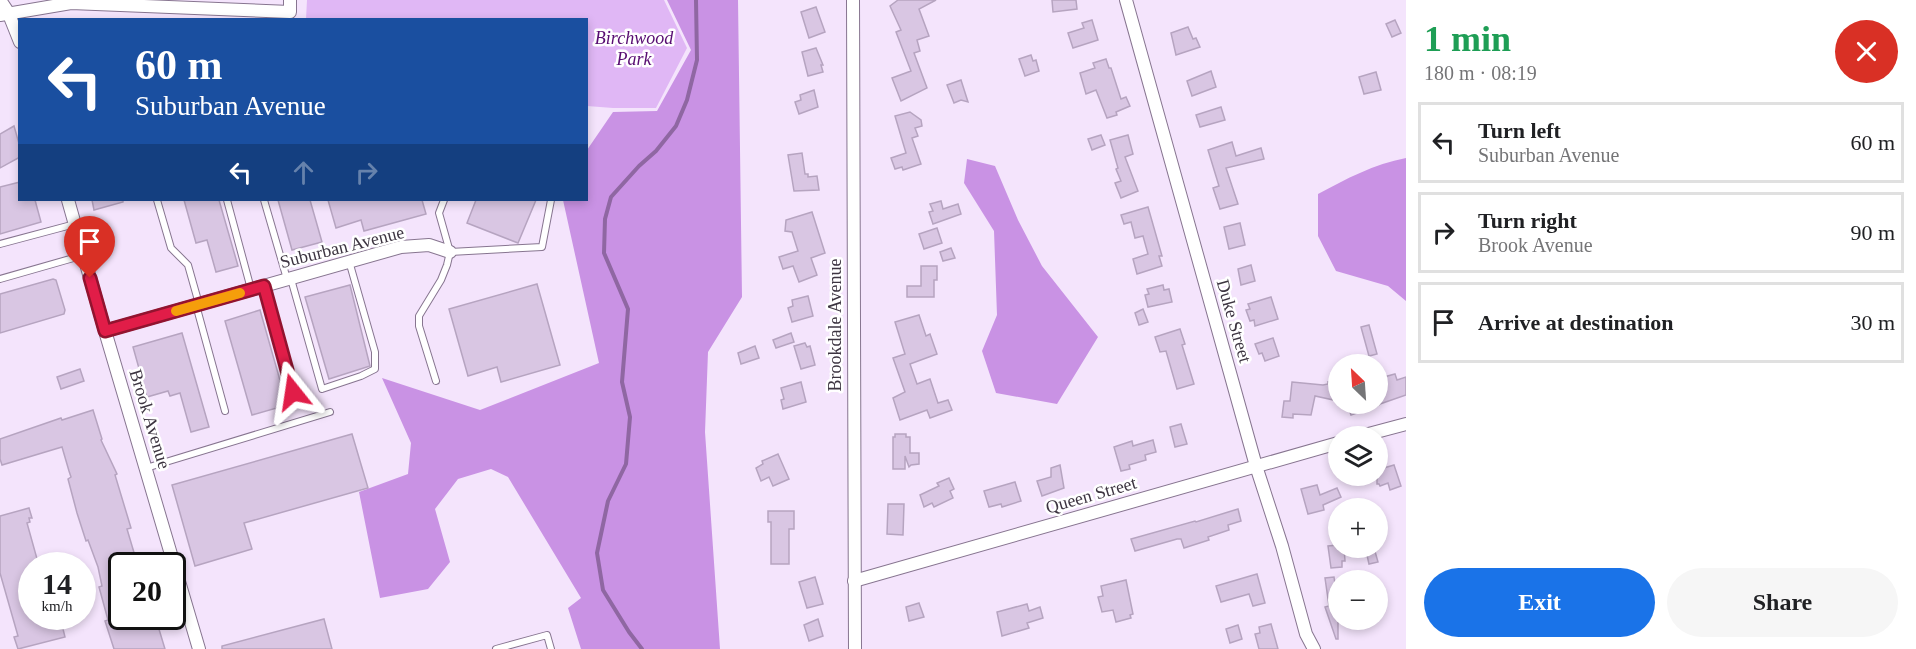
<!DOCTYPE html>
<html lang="en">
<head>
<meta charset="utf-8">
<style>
	:root { --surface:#fff; --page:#f6f6f6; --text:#202124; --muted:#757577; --line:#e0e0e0; --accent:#1a73e8 }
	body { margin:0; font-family:Georgia,serif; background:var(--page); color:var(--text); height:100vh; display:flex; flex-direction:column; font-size:22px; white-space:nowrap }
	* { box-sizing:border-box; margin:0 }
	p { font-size:20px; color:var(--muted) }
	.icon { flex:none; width:33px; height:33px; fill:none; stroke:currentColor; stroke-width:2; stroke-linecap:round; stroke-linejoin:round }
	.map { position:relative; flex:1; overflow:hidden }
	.sheet { display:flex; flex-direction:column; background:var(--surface); width:510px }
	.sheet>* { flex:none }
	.banner { position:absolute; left:18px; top:18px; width:570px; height:183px; border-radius:0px; box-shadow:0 3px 9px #0003; background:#1a4fa0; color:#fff; overflow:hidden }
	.needle { width:39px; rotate:335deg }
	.tools { position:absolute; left:1328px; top:354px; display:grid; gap:12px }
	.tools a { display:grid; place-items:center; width:60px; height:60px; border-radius:50%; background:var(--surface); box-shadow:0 3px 9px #0003; font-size:30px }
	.speed { position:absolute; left:18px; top:552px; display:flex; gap:12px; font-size:30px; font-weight:700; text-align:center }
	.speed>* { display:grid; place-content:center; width:78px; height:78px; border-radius:50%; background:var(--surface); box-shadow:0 3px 9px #0003; line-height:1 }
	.speed small { font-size:15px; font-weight:400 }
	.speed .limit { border:3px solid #111; border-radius:9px; background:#fff; color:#111 }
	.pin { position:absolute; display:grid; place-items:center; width:51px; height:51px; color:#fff; margin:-62px -26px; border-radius:50% 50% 50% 0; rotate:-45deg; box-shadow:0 0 6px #0007 }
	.pin .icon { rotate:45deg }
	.me { position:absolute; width:66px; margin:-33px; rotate:345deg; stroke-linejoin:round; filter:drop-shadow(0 0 4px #0008) }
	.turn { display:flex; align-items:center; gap:21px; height:126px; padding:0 18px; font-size:27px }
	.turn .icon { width:78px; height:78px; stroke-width:2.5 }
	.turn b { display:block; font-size:42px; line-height:51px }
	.lanes { display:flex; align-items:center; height:57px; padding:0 18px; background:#0003; justify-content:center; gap:30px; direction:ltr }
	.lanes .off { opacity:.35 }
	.round { display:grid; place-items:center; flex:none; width:63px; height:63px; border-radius:32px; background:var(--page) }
	.headline { display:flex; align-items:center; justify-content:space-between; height:102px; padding:0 18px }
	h1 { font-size:36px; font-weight:700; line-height:45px; color:#1e9e55 }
	.action { display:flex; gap:12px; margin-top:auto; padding:12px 18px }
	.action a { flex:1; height:69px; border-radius:36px; background:var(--accent); color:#fff; font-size:24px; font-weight:700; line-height:69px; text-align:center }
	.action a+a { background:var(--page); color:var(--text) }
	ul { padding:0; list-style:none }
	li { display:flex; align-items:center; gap:18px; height:81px; margin:0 12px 9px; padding:0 6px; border:3px solid var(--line); border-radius:0px }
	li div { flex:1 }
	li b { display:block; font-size:22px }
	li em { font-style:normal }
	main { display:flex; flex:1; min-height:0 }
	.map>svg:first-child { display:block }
	.green { fill:#e0b7f5 }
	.forest { fill:#c992e4 }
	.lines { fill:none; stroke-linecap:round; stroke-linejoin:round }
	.stream { stroke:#8f67a2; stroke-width:4 }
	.building { fill:#d9c6e3; stroke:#b6a4c0; stroke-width:1.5 }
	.service-casing { stroke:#877590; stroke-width:8 }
	.minor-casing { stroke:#877590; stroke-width:14 }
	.service { stroke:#fff; stroke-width:6 }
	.minor { stroke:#fff; stroke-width:12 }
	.route-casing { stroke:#92132f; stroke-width:15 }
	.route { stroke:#e11d48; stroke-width:10 }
	.slow { stroke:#f59e0b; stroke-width:10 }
	.labels { text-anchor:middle; stroke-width:5; stroke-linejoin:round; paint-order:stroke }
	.park-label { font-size:18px; font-style:italic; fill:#570c71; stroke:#fff }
	.street-label { font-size:18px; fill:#3d3541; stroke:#fff }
</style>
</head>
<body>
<main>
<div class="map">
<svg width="1406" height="649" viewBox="0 0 1406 649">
	<rect width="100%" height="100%" fill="#f4e4fc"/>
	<path class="green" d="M307 0H664L687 48 656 108H613L587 106 586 20 306 19Z"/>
	<g class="forest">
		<path d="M667 0H738L742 297 708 352 705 432 720 649H581L568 608 581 598 508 477 491 469 458 479 435 509 450 562 428 589 380 598 359 492 408 474 411 443 382 378 480 410 599 363 563 200H586L587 150 613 112 657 111 691 50Z"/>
		<path d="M1406 158V301L1388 286 1336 271 1318 236V194C1346 179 1374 164 1406 158Z"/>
		<path d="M967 159 995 166 1018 220 1042 266 1098 337 1057 404 996 393 982 351 997 315 994 231 964 183Z"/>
	</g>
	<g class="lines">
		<path class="stream" d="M642 649 629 632 603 590 597 553 608 501 626 464 630 417 622 382 628 309 604 253 605 219 611 197 639 166 656 151 676 126 687 100 697 60 696 0"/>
	</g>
	<g class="building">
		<path d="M898 0H936L919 9 929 36 917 40 920 51 914 53 927 88 901 101 892 78 911 71 896 32 901 30 890 6Z"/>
		<path d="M1052 0H1076L1077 9 1053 12Z"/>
		<path d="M816 7 825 32 809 38 801 12Z"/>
		<path d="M1092 20 1098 40 1073 48 1068 33 1084 28 1082 23Z"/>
		<path d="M1395 20 1401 33 1392 37 1386 24Z"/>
		<path d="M1188 27 1193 39 1196 38 1200 47 1176 55 1171 33Z"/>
		<path d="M816 48 823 65H821L823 72 808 76 802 52Z"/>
		<path d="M1031 55 1033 61 1036 60 1039 71 1025 76 1019 59Z"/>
		<path d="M1106 59 1109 68H1111L1121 99 1126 97 1130 106 1116 112 1117 115 1107 118 1096 90 1086 94 1080 73 1095 68 1093 63Z"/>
		<path d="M1211 71 1216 87 1192 96 1187 81Z"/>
		<path d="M1376 72 1381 90 1364 94 1359 77Z"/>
		<path d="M961 80 968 102 961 100 954 103 947 85Z"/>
		<path d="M814 90 818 107 799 114 795 102 801 100 800 95Z"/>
		<path d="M1221 107 1225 120 1200 127 1196 115Z"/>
		<path d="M910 112 921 120 922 126 915 128 918 136 912 138 921 164 903 170 902 167 895 169 891 158 906 153 895 116Z"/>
		<path d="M14 126 20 147V157L0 168V134Z"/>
		<path d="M1101 135 1105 145 1092 150 1088 139Z"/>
		<path d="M1128 135 1133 154 1125 157 1138 191 1121 198 1115 183 1121 181 1116 169 1118 168 1110 140Z"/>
		<path d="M1232 142 1236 156 1261 148 1264 159 1226 168 1238 204 1220 209 1213 188 1219 186 1208 150Z"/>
		<path d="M802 153 805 174H808V177L817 176 819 190 794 191 788 155Z"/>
		<path d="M20 182V200H35L41 222 0 234V187Z"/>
		<path d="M92 200H123V202L94 210Z"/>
		<path d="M184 200H219L238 266 216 272 207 240 196 243Z"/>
		<path d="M278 200H310L322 242 292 250Z"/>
		<path d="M328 200H422L426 214 364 231 361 220 336 228Z"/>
		<path d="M476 200H536L518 243 467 223Z"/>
		<path d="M941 201 943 209 958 204 961 214 933 224 929 212 933 211 930 204Z"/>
		<path d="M1148 207 1162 256H1159L1162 266 1137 274 1133 259 1148 254 1143 236 1135 238 1131 222 1124 224 1121 215Z"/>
		<path d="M812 212 825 253 811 258 817 275 799 282 793 266 783 269 779 257 798 251 792 232 785 231 786 220Z"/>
		<path d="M1240 223 1245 245 1229 249 1224 227Z"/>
		<path d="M937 228 942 243 924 249 919 234Z"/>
		<path d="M951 248 955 258 943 261 940 252Z"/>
		<path d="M1251 265 1255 281 1241 285 1238 269Z"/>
		<path d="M921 266H937V280H934V297H907V286H921Z"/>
		<path d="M53 279 56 280 65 310 64 314 0 333V294Z"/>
		<path d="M537 284 560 365 501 382 497 367 468 376 449 309Z"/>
		<path d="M350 285 370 366 329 379 305 297Z"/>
		<path d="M1163 285 1164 290 1169 289 1172 302 1148 307 1145 295 1149 294 1147 289Z"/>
		<path d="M808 296 813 316 792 322 788 308 793 306 792 300Z"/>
		<path d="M1271 297 1278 319 1255 326 1254 320 1250 321 1246 310 1250 309 1248 304Z"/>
		<path d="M1143 309 1148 322 1139 325 1135 313Z"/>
		<path d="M260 310 287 405 252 415 225 321Z"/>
		<path d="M919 315 926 336 930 334 937 354 910 364 917 384 930 379 938 403 948 400 952 410 930 418 927 410 900 420 893 398 905 392 893 358 905 354 895 322Z"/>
		<path d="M1369 325 1377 354 1369 356 1361 327Z"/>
		<path d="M1180 329 1185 344 1182 345 1194 384 1177 389 1166 351 1160 352 1155 337Z"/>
		<path d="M182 333 209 427 191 432 180 393 170 396 168 391 147 397 133 347Z"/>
		<path d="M791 333 794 342 776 348 773 340Z"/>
		<path d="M1273 338 1279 356 1265 361 1262 353 1259 354 1255 344Z"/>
		<path d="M805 343 807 347 810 346 815 365 801 369 794 346Z"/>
		<path d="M755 346 759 358 741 364 738 353Z"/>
		<path d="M80 369 84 381 61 389 57 377Z"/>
		<path d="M1395 374 1397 380 1406 377V395L1380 404 1377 393 1384 391 1380 378Z"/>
		<path d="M801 382 806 402 783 409 781 400 784 399 781 388Z"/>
		<path d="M1292 382 1323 385 1328 384V382L1338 384V401L1315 396 1311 415 1293 414V418L1282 417 1284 401H1290Z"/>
		<path d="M1347 404H1379V405L1351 415Z"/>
		<path d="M93 410 102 439 101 440 117 474 115 475 131 528 127 529 138 566H122V616H155L165 649H114L105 621 108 620 99 587 102 586 98 567 88 540 86 541 77 513 68 479 71 477 69 471 62 447 2 465 0 459V439L61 418 62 420Z"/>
		<path d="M1181 424 1187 444 1175 447 1170 427Z"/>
		<path d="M352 434 368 488 244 523 252 549 195 566 172 485Z"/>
		<path d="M895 434H906V437H910V453H919V464L911 465 909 467 905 456V469H893V437H895Z"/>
		<path d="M1153 440 1156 452 1145 455 1146 460 1129 465 1130 469 1121 471 1114 447 1132 441 1133 446Z"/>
		<path d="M778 454 789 479 773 486 769 477 761 481 756 468 763 464 762 461Z"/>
		<path d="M1060 465 1064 488 1042 496 1037 481 1051 477V468Z"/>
		<path d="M1394 465 1401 486 1390 490 1388 483 1380 486 1379 484H1377V470Z"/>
		<path d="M949 478 954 489 950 491 953 498 934 507 932 503 924 507 920 495 939 486 937 483Z"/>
		<path d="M1015 482 1021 501 1002 507 1001 504 989 507 984 491Z"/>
		<path d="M1317 485 1320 495 1337 488 1341 497 1323 505 1324 510 1308 514 1301 489Z"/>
		<path d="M888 504H904L903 535 887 534Z"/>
		<path d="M29 508 32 518H29L30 522 27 523 39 566H32V619L42 616H54L57 625H59L60 629H63L65 637 18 649 14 637 18 636 0 573V516Z"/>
		<path d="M1238 509 1241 521 1228 525 1229 530 1208 537 1209 540 1184 548 1181 539H1177L1135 551 1131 539 1195 521 1196 522Z"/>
		<path d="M768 511H794V529H789V564H771V522H768Z"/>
		<path d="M1338 545V548H1344L1345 561H1342V567L1331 568 1328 546Z"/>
		<path d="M1374 548 1378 562 1369 564 1366 551Z"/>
		<path d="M1257 574 1265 603 1253 606 1249 594 1221 602 1216 586Z"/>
		<path d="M815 577 823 604 807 608 799 582Z"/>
		<path d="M1334 577 1338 604V639H1336L1325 607 1329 606 1325 578Z"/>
		<path d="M1126 580 1133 614 1130 615 1131 618 1116 622 1113 610 1102 612 1098 597 1103 596 1101 586Z"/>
		<path d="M919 603 924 617 909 621 906 607Z"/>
		<path d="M1027 604 1029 611 1040 607 1043 618 1027 623 1029 628 1002 636 997 612Z"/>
		<path d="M324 619 332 649H222V646Z"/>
		<path d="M818 619 823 636 809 641 804 625Z"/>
		<path d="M1271 624 1278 649H1259L1255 634 1260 633 1259 627Z"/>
		<path d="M1238 625 1242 639 1230 643 1226 629Z"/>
	</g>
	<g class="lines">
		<g class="service-casing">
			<g id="service">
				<path d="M157 200 171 248 188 265 199 304"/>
				<path d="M227 200 251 289"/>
				<path d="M264 200 287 279"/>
				<path d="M0 244 75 224"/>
				<path d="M450 252 542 247 551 200"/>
				<path d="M0 279 84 255"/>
				<path d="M291 279 322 389 361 376 375 369V352L349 261"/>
				<path d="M264 286 293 392"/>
				<path d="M196 305 225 411"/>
				<path d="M436 381 419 326V316L441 280 447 265 450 252 439 213 444 200"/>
				<path d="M146 468 330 412"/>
				<path d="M496 649 547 635 551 649"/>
			</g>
		</g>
		<g class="minor-casing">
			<g id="minor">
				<path d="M0 0 8 12 20 42"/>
				<path d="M853 0 855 649"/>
				<path d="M1126 0 1256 466 1282 546 1306 634 1314 649"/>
				<path d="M0 15 71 3 290 12V0"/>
				<path d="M68 200 105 331 199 649"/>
				<path d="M105 331 401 247 429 245 450 252"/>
				<path d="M1361 436 1406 424"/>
				<path d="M854 581 1338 443"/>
			</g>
		</g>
		<use href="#service" class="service"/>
		<use href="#minor" class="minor"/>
	</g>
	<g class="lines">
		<g class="route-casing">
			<path id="route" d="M90 278 105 331 264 286 293 392"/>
		</g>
		<use href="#route" class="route"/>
		<path class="slow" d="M176 311 240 293"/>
	</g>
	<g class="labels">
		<g class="park-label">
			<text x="634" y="44">Birchwood<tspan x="634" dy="21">Park</tspan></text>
		</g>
		<g class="street-label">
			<text transform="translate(342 247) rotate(-14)" y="6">Suburban Avenue</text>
			<text transform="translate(1234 321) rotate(74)" y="6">Duke Street</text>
			<text transform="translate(835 325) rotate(-90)" y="6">Brookdale Avenue</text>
			<text transform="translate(150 419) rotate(73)" y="6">Brook Avenue</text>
			<text transform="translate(1091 495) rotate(-16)" y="6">Queen Street</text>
		</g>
	</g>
</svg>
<div class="tools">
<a><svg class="needle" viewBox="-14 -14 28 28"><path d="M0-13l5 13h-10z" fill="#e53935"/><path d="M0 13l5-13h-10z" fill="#757577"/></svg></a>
<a><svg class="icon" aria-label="layers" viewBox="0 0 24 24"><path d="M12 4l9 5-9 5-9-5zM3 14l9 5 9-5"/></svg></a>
<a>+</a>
<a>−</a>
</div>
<div class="speed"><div>14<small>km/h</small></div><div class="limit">20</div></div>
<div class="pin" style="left:90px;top:278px;background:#d93025"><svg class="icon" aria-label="arrive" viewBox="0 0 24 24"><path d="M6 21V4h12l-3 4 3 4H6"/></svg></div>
<svg class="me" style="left:293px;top:392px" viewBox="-20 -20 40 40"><path d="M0-17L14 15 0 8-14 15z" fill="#e11d48" stroke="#fff" stroke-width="4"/></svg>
<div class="banner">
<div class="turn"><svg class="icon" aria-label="left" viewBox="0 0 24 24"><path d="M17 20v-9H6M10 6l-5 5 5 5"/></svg><div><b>60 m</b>Suburban Avenue</div></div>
<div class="lanes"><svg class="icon" aria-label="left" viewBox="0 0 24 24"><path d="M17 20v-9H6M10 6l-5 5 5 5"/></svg><svg class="icon off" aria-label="ahead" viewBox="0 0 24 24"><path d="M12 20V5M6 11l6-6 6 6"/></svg><svg class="icon off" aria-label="right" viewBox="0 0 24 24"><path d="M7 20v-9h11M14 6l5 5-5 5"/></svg></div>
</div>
</div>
<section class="sheet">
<div class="headline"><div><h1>1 min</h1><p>180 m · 08:19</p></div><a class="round" style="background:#d93025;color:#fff"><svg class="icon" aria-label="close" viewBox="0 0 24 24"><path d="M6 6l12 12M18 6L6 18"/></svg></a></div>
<ul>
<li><svg class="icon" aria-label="left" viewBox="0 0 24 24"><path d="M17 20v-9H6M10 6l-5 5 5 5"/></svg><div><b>Turn left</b><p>Suburban Avenue</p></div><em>60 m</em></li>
<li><svg class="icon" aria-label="right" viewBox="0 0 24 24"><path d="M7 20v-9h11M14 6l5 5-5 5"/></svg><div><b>Turn right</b><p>Brook Avenue</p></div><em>90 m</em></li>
<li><svg class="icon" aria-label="arrive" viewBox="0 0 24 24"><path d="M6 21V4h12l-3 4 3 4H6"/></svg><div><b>Arrive at destination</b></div><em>30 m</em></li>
</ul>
<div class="action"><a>Exit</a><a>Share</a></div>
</section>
</main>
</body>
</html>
